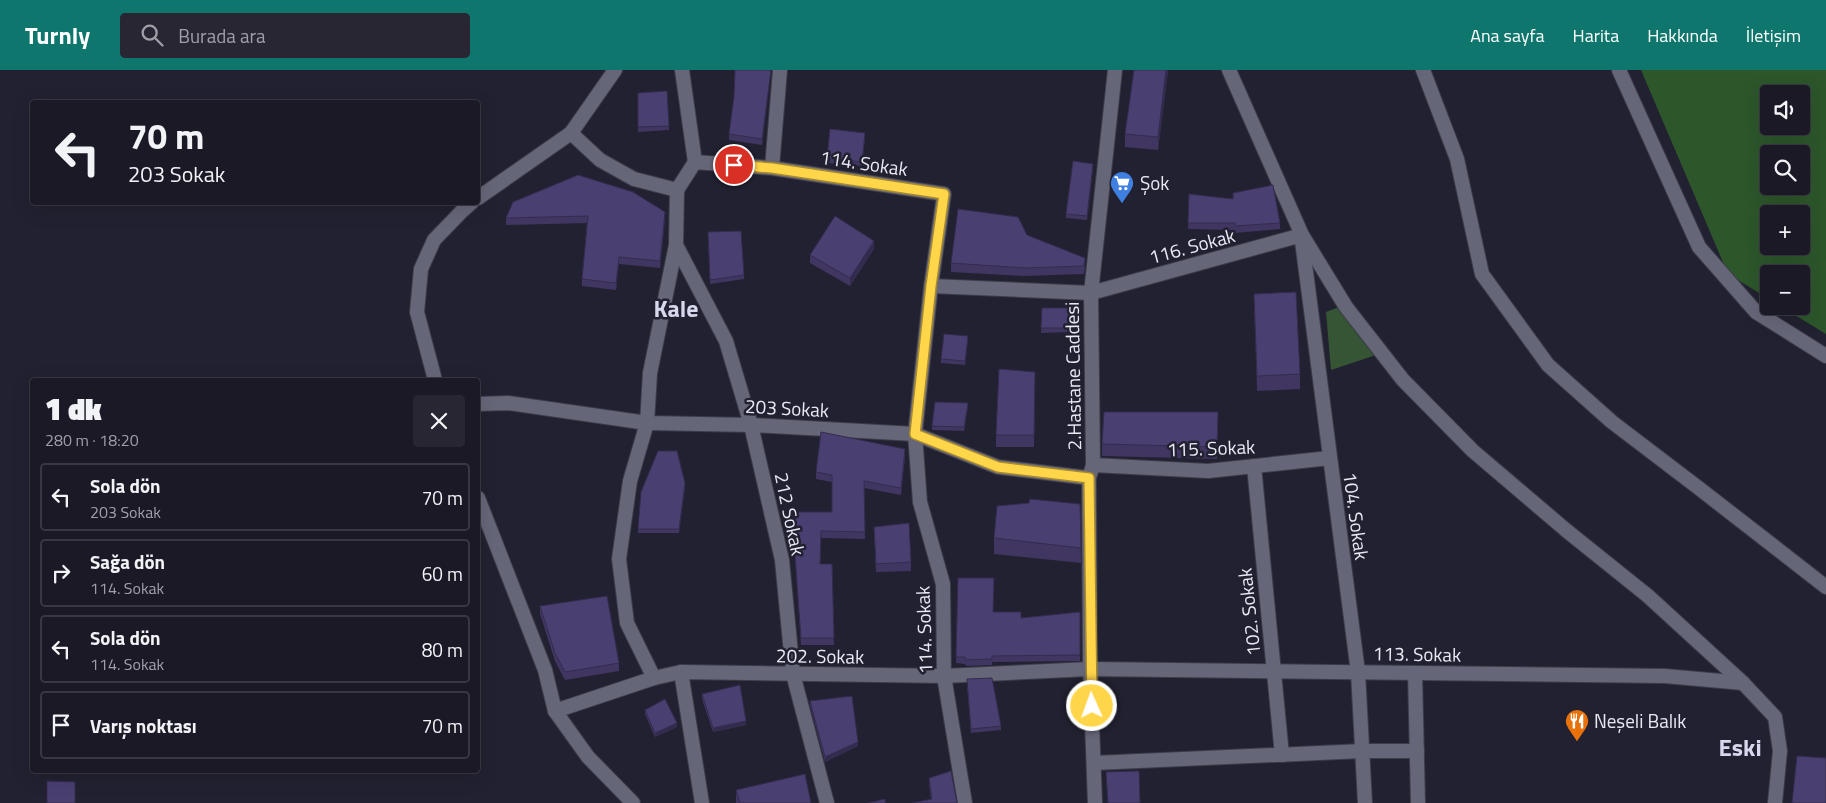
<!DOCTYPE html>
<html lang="tr">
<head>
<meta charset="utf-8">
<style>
	:root { --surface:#1a1925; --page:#272632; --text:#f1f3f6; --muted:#9fa0a7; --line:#383842; --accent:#0f766e }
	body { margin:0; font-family:"Titillium Web",sans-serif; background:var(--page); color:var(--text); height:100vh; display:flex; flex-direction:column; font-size:19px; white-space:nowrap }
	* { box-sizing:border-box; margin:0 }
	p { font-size:16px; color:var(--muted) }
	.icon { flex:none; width:28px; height:28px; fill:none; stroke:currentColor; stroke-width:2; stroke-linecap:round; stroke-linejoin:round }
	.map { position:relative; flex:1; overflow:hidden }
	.side { position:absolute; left:30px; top:308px; width:450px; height:395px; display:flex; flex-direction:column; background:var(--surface); border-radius:5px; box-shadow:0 5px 20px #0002,0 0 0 1px var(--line) }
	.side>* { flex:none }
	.guide { position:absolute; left:30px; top:30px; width:450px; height:105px; border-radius:5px; box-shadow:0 5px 20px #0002,0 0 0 1px var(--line); background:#1a1925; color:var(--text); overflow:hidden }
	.controls { position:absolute; left:1760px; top:15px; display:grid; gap:10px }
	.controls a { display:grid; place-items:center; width:50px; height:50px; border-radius:5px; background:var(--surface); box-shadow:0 5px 20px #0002,0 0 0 1px var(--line); font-size:25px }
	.pin { position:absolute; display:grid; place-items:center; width:42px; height:42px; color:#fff; margin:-21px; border:2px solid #fff; border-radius:50%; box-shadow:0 1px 5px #0007 }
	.me { position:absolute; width:55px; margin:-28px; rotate:358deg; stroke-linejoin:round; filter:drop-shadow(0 0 4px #0008) }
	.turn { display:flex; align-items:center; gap:18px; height:105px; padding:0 15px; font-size:22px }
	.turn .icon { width:65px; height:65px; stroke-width:2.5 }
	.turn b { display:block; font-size:35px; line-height:42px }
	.round { display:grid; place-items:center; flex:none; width:52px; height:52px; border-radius:5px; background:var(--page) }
	.headline { display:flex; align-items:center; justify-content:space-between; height:85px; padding:0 15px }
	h1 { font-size:30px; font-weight:800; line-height:38px }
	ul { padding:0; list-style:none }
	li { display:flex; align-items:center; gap:15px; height:68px; margin:0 10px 8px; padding:0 5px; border:2px solid var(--line); border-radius:5px }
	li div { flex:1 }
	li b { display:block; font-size:19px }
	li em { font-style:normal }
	header { display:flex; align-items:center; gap:30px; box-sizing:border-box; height:70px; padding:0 25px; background:var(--accent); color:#fff }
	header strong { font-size:24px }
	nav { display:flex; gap:28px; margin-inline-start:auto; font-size:18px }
	.search { width:350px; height:45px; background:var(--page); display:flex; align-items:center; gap:12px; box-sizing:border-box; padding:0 18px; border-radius:5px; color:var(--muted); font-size:19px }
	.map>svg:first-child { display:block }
	.green { fill:#365535 }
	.forest { fill:#2d562b; fill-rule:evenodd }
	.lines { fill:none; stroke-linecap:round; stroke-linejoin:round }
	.minor-casing { stroke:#3d3c49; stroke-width:16 }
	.tertiary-casing { stroke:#3d3c49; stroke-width:16 }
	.minor { stroke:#666679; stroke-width:14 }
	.tertiary { stroke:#666679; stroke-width:14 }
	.wall { fill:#403661 }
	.shaded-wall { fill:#342c4f }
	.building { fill:#4a3f71; stroke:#342c4f }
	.route-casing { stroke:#a68a30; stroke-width:12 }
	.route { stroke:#ffd54a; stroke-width:9 }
	.labels { text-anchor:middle; stroke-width:5; stroke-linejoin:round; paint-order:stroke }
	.street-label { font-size:19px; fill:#e9e9f4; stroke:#222131 }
	.poi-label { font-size:19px; fill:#e9e9f4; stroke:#222131; text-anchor:start }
	.district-label { font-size:24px; font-weight:bold; fill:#d7d7ed; stroke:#222131 }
</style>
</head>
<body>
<header>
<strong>Turnly</strong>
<div class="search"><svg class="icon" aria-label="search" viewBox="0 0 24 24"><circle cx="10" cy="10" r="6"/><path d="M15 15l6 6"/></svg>Burada ara</div>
<nav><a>Ana sayfa</a><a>Harita</a><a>Hakkında</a><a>İletişim</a></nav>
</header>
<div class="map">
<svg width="1826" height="733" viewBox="0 0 1826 733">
	<rect width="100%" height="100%" fill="#222131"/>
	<path class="green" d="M1347 234 1379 284 1331 300 1326 242Z"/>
	<path class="forest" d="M1641 0H1826V264L1780 236H1801V204H1769V229L1728 204ZM1769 24H1801V56H1769ZM1769 84H1801V116H1769ZM1769 144H1801V176H1769Z"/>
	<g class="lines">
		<g class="minor-casing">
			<g id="minor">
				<path d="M682 0 695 92"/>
				<path d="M1229 0 1302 165 1346 237 1403 310 1473 381 1567 461 1648 526 1743 613 1775 647 1780 681 1775 733"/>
				<path d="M1423 0 1457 89 1482 204 1548 295 1612 352 1700 419 1826 517"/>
				<path d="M1619 0 1699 177 1756 242 1826 286"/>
				<path d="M571 63 600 90 634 109 677 120"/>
				<path d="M772 98 780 0"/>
				<path d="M1302 171 1358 602 1365 733"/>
				<path d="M676 175 726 271 751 355 782 490 793 604 827 733"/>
				<path d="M931 216 1091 223 1302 165"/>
				<path d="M478 334 508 333 647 353 751 355 915 364 998 397 1089 408"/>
				<path d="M1093 395 1208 401 1330 388"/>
				<path d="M1254 396 1282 685"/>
				<path d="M681 602 702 733"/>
				<path d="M1415 603 1418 733"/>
				<path d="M654 608 627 553 619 489 630 411 647 353 650 303 676 175 677 120 695 92 772 98 944 124 931 216 915 364 920 432 943 514 944 606 965 733"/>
				<path d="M555 641 654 608 681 602 944 606 1090 599 1665 606 1743 613"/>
				<path d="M1094 693 1363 681H1417"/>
				<path d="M1095 733 1090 599 1089 408 1093 395 1091 223 1115 0"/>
			</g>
		</g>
		<g class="tertiary-casing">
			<g id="tertiary">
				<path d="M478 128 571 63 615 0"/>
				<path d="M435 310 417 242 421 199 434 170 462 141 472 132"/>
				<path d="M478 428 545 600 555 641 588 687 633 733"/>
			</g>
		</g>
		<use href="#minor" class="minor"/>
		<use href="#tertiary" class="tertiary"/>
	</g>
	<g class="wall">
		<path d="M735 0H771L762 75 729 70V64L734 27Z"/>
		<path d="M1134 0H1168L1158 80 1125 77V64Z"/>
		<path d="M638 23 669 56V60L638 62Z"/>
		<path d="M865 67 862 96 827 93V88Z"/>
		<path d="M1093 98 1087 150 1066 148V144Z"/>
		<path d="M1189 124 1280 153V159L1235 163V160L1188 159Z"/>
		<path d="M513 132 665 150 660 198 619 194 616 220 582 216V209L587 153 506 155V148Z"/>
		<path d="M708 162 744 205V209L710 214Z"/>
		<path d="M1027 165 1085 196 1084 204 1024 206 951 202V193Z"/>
		<path d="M874 179 850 216 810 193V185Z"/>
		<path d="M1254 224 1300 304V319L1257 321Z"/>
		<path d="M1042 238H1072L1071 262 1041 263Z"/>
		<path d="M968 270 965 295 941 293V289Z"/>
		<path d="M1035 302 1034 377H996V365Z"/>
		<path d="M968 337 964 361 932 360V356Z"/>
		<path d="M1218 354 1217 389 1102 386V374Z"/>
		<path d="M905 386 901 425 864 418 865 469 821 468 820 494H832L834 575H801L792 442H832V412L816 409V402Z"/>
		<path d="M685 417 679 463H638V459Z"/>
		<path d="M1080 434 1081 493 994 484V468Z"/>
		<path d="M874 457 911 492V501L876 502Z"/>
		<path d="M958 508 993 542 1021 548 1080 542V591L992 592V595L966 596 965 594 956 593Z"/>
		<path d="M540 536 619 593V601L565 610 555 591 540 544Z"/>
		<path d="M967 614 1001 656V660L971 663Z"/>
		<path d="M702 624 746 655 713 662 702 629Z"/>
		<path d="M810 631 858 676 825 692 810 635Z"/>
		<path d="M645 640 677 657 655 667 645 644Z"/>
		<path d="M929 708 957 733 931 729 929 715Z"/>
		<path d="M736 720 811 733H736Z"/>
	</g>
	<g class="shaded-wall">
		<path d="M771 0 762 75V69Z"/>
		<path d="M1166 0H1168L1158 80V67Z"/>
		<path d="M665 142V150L660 198V191Z"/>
		<path d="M874 171V179L850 216V208Z"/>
		<path d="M619 187V194L616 220V213Z"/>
		<path d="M905 379V386L901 425V418Z"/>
		<path d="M746 651V655L713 662V658Z"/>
		<path d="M677 653V657L655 667V663Z"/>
		<path d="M858 672V676L825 692V687Z"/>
	</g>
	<g class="building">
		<path d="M735 0H771L762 69 729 64 734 27Z"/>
		<path d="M1134 0H1166L1158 67 1125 64Z"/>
		<path d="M667 21 669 56 638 57V23Z"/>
		<path d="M830 59 865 63 862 92 827 88Z"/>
		<path d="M1073 91 1093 94 1087 146 1066 144Z"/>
		<path d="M578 105 633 122 665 142 660 191 619 187 616 213 582 209 588 146 506 148 513 132Z"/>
		<path d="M1273 115 1280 153 1235 156V153H1188L1189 124 1233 129V123Z"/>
		<path d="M958 139 1018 147 1027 165 1085 188 1084 196 1024 198 951 193Z"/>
		<path d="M835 146 874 171 850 208 810 185Z"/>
		<path d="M741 161 744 205 710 210 708 162Z"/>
		<path d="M1296 222 1300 304 1257 306 1254 224Z"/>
		<path d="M1042 238H1072L1071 258H1041Z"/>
		<path d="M944 264 968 266 965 291 941 289Z"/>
		<path d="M999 299 1035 302 1034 365H996Z"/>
		<path d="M935 332 968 333 964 357 932 356Z"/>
		<path d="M1104 342H1218L1217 377 1102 374Z"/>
		<path d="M821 362 905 379 901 418 864 411 865 462 821 461 820 494H832L834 568H801L792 442H832V405L816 402Z"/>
		<path d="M658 381H677L685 413 679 459H638L641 422Z"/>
		<path d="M1030 429 1080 434 1081 478 994 468 997 436 1029 433Z"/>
		<path d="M909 453 911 492 876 494 874 457Z"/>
		<path d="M958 508H994L993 542H1021V548L1080 542V585L992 586V589L966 590 965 587H956Z"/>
		<path d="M607 526 619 593 565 602 555 583 540 536Z"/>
		<path d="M992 608 1001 656 971 659 967 609Z"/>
		<path d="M740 615 746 651 713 658 702 624Z"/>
		<path d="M852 626 858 672 825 687 810 631Z"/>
		<path d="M665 629 677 653 655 663 645 640Z"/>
		<path d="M1797 686 1826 688V733H1792Z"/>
		<path d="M951 701 957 733H912L932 729 929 708Z"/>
		<path d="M1139 701 1140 733H1108L1106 702Z"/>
		<path d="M805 704 811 733H740L736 720Z"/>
		<path d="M47 711 75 712V733H47Z"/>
		<path d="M885 729V733H868Z"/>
	</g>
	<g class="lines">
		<g class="route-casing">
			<path id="route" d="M734 95 772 98 944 124 931 216 915 364 998 397 1089 408 1092 636"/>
		</g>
		<use href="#route" class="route"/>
	</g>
	<defs>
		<g id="supermarket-pin" transform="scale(1.25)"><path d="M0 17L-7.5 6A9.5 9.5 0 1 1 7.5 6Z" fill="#3f7fe0" stroke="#222131"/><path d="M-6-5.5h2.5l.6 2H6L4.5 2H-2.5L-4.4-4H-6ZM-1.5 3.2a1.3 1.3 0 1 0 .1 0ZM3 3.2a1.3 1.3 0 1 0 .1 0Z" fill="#fff"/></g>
		<g id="restaurant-pin" transform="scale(1.25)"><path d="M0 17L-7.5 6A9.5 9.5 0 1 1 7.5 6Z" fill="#e8710a" stroke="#222131"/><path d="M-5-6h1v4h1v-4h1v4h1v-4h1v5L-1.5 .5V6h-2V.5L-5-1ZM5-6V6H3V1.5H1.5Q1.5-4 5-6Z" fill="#fff"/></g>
	</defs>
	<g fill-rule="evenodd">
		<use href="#supermarket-pin" x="1122" y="113"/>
		<use href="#restaurant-pin" x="1577" y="651"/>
	</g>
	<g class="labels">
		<g class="street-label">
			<text transform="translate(864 93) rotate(8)" y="7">114. Sokak</text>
			<text transform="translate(1192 176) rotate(-15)" y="7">116. Sokak</text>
			<text transform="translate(1073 306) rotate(-91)" y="7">2.Hastane Caddesi</text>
			<text transform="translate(787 338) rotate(3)" y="7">203 Sokak</text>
			<text transform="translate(1211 378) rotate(-2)" y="7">115. Sokak</text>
			<text transform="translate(790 444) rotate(78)" y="7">212 Sokak</text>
			<text transform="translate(1356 446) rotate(82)" y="7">104. Sokak</text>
			<text transform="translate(1249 542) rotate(-96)" y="7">102. Sokak</text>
			<text transform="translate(924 560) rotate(-92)" y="7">114. Sokak</text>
			<text transform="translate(1417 584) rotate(1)" y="7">113. Sokak</text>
			<text transform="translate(820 586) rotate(1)" y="7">202. Sokak</text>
		</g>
		<g class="poi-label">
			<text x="1140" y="120">Şok</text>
			<text x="1594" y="658">Neşeli Balık</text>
		</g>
		<g class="district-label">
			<text x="676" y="247">Kale</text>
			<text x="1740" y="686">Eski</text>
		</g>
	</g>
</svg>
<div class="controls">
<a><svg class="icon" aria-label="sound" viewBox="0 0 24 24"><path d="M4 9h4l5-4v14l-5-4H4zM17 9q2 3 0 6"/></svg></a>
<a><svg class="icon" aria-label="search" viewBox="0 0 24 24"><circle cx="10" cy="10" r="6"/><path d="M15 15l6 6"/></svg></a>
<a>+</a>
<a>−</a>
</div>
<div class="pin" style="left:734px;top:95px;background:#d93025"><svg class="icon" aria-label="arrive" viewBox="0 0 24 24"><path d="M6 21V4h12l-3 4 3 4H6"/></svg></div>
<svg class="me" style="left:1092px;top:636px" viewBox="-20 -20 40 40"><circle r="17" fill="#ffd54a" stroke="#fff" stroke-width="3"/><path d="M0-11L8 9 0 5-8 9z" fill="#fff"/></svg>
<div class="guide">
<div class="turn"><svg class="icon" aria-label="left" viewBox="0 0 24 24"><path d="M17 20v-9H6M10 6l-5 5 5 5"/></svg><div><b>70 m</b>203 Sokak</div></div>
</div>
<section class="side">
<div class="headline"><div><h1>1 dk</h1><p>280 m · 18:20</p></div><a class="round"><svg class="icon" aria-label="close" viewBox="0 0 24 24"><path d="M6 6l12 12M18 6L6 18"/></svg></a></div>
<ul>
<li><svg class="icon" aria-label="left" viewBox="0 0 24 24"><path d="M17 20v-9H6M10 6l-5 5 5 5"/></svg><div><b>Sola dön</b><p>203 Sokak</p></div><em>70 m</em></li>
<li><svg class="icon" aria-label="right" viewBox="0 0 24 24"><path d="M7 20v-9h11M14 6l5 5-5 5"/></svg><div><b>Sağa dön</b><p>114. Sokak</p></div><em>60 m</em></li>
<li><svg class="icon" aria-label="left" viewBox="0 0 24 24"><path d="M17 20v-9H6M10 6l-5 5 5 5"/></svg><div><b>Sola dön</b><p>114. Sokak</p></div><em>80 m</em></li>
<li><svg class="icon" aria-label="arrive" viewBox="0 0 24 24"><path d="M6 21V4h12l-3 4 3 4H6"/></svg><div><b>Varış noktası</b></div><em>70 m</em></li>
</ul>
</section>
</div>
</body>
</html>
